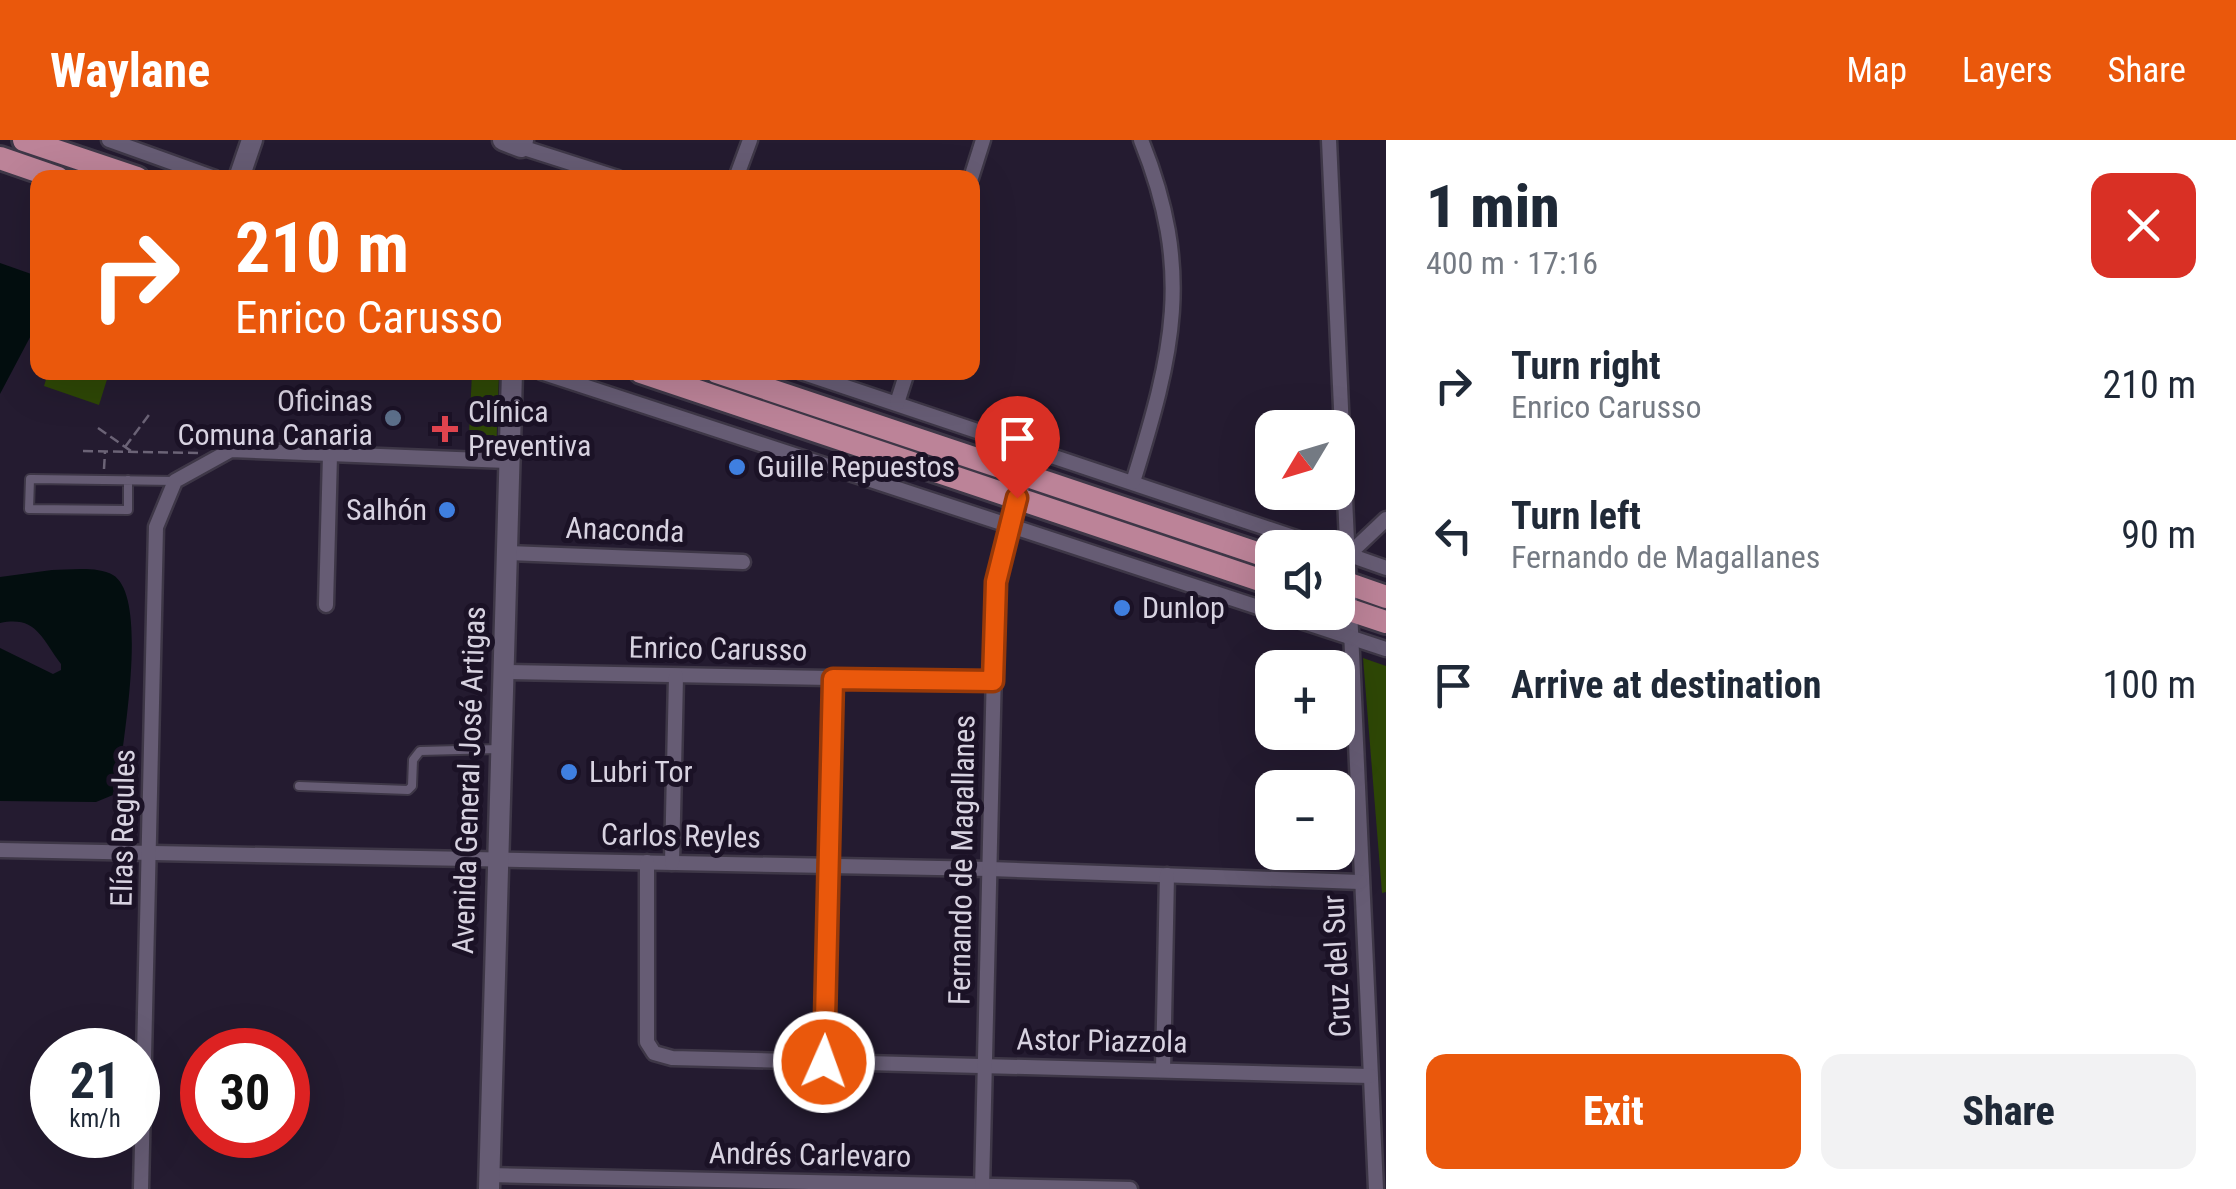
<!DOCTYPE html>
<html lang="en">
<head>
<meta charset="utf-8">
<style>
	:root { --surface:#fff; --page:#f2f2f3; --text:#1f2937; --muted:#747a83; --accent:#ea580c }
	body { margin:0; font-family:"Roboto Condensed",sans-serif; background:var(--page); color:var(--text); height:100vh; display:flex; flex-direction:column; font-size:38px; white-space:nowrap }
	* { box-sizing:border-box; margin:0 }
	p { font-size:32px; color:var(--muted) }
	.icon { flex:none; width:55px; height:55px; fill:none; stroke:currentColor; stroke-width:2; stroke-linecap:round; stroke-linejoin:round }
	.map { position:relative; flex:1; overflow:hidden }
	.panel { display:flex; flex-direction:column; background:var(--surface); width:850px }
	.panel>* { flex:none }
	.guide { position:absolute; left:30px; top:30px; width:950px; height:210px; border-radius:20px; box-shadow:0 10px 40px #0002; background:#ea580c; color:#fff; overflow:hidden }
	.needle { width:65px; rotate:232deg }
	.buttons { position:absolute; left:1255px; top:270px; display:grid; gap:20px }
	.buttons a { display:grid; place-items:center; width:100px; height:100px; border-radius:20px; background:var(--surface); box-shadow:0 10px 40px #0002; font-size:50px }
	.speed { position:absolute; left:30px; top:888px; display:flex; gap:20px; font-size:50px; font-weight:700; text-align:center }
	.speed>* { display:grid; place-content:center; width:130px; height:130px; border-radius:50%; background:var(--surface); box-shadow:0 10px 40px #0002; line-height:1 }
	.speed small { font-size:25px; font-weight:400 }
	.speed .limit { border:15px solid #d22; background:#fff; color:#111 }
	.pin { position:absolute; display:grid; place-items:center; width:85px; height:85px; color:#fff; margin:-102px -42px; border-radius:50% 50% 50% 0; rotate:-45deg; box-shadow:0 0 10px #0007 }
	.pin .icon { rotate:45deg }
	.me { position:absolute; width:110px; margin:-55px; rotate:2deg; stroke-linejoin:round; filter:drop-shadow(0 0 8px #0008) }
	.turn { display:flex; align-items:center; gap:35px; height:210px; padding:0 40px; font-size:45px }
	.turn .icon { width:130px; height:130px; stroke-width:2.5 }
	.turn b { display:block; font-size:70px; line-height:85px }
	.round { display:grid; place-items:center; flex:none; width:105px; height:105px; border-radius:20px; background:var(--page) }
	.head { display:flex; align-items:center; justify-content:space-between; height:170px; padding:0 40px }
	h1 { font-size:60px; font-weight:800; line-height:75px }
	.action { display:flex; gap:20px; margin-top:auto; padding:20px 40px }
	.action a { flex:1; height:115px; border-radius:20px; background:var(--accent); color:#fff; font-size:40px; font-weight:800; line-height:115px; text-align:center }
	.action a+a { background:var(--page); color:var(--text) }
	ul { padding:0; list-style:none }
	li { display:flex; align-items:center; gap:30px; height:150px; padding:0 40px }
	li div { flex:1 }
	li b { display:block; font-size:38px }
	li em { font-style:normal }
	header { display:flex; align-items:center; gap:60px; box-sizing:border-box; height:140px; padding:0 50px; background:var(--accent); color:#fff }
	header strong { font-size:48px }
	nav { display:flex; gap:55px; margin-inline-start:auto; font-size:35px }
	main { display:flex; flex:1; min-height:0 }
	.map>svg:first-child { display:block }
	.green { fill:#2e4706 }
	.water { fill:#030e0f }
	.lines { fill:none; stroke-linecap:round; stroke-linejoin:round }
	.lane-casing { stroke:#3e3747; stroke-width:12 }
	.street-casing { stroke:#3e3747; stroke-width:19 }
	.secondary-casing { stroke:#3e3747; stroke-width:25 }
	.primary-casing { stroke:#3e3747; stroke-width:28 }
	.path { stroke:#6b6376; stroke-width:2.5; stroke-dasharray:10 5; stroke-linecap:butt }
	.lane { stroke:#665c74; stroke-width:8 }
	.street { stroke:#665c74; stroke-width:14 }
	.secondary { stroke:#665c74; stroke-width:20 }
	.primary { stroke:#bc8398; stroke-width:22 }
	.route-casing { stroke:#983908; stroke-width:25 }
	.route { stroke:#ea580c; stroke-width:18 }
	.service-dot { fill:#5c6f8a; stroke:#1b1226; stroke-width:4 }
	.health-dot { fill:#e0444e; stroke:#1b1226; stroke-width:4 }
	.shop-dot { fill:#3f7fe0; stroke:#1b1226; stroke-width:4 }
	.labels { text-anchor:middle; stroke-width:10; stroke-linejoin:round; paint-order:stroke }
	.poi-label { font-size:30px; fill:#d8d3e1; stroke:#1b1226; text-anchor:start }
	.street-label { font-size:30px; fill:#d8d3e1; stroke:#1b1226 }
</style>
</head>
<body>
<header>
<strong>Waylane</strong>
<nav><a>Map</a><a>Layers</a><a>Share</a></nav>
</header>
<main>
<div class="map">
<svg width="1386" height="1049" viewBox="0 0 1386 1049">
	<rect width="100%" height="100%" fill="#241b30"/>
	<g class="green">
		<path d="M48 233V232L109 233 99 265 44 246Z"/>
		<path d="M472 233H499L496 315 468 314Z"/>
		<path d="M1363 518 1386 526V752L1382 753Z"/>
	</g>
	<g class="water">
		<path d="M0 123 37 136V184L0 254Z"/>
		<path d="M52 430C70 430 97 426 113 435 149 457 123 599 119 638L113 655 96 662 0 661V508L53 534 61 530V524C40 496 36 476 0 483V437Z"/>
	</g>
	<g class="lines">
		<g class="lane-casing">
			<g id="lane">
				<path d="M128 340V370L29 369 30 339C78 340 126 340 175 341"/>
				<path d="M299 646 408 650 412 646 413 620 420 611 499 609"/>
			</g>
		</g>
		<g class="street-casing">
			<g id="street">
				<path d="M109 0 215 38"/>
				<path d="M1329 0 1376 1049"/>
				<path d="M521 7 618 38"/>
				<path d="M736 38 750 0"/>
				<path d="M971 38 983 0"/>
				<path d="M541 232 1386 509"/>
				<path d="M801 232 1326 408"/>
				<path d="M897 263 907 232"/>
				<path d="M1133 342C1173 213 1194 131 1141 0"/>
				<path d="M1338 411 1386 428"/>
				<path d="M505 413 743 422"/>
				<path d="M1348 415 1386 379"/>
				<path d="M326 465 330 315"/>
				<path d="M502 532 993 541"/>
				<path d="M0 710 990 729 1360 742"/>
				<path d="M647 722V902L654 913 672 918 1370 936"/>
				<path d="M672 723 676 536"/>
				<path d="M824 922 833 539"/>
				<path d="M1163 930 1167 735"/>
				<path d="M489 1035 1130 1049"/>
				<path d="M141 1049 156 387 175 341 231 310 507 321"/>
				<path d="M982 1049 996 442 1025 336"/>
			</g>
		</g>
		<g class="secondary-casing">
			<g id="secondary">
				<path d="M503 0 521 7 523 0"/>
				<path d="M239 38 252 0"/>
				<path d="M489 1049 512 232"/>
			</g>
		</g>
		<g class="primary-casing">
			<g id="primary">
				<path d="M24 0 137 38"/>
				<path d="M0 18 58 38"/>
				<path d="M641 232 1272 444"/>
				<path d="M717 232 1272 418"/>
				<path d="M1338 440 1386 457"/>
				<path d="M1338 466 1386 482"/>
			</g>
		</g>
		<g class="path">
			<path d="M98 288 131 311"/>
			<path d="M125 307 151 272"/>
			<path d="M83 311 198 313"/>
			<path d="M104 329 105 312"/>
		</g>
		<use href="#lane" class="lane"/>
		<use href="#street" class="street"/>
		<use href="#secondary" class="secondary"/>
		<use href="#primary" class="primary"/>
	</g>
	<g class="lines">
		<g class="route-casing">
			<path id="route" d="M824 922 833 539 993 541 996 442 1017 358"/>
		</g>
		<use href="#route" class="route"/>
	</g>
	<circle class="service-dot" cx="393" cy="278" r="10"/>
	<path class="health-dot" d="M440 274h10v10h10v10h-10v10h-10v-10h-10v-10h10z"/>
	<g class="shop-dot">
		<circle cx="737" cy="327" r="10"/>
		<circle cx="447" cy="370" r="10"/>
		<circle cx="1122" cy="468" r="10"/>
		<circle cx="569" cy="632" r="10"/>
	</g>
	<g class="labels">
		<g class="poi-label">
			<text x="373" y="271" text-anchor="end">Oficinas<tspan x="373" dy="34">Comuna Canaria</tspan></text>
			<text x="468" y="282">Clínica<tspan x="468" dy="34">Preventiva</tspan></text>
			<text x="757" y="337">Guille Repuestos</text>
			<text x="427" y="380" text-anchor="end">Salhón</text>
			<text x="1142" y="478">Dunlop</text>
			<text x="589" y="642">Lubri Tor</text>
		</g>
		<g class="street-label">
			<text transform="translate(625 390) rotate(2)" y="10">Anaconda</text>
			<text transform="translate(718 509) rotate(1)" y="10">Enrico Carusso</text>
			<text transform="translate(469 640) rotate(-88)" y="10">Avenida General José Artigas</text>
			<text transform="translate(123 688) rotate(-89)" y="10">Elías Regules</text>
			<text transform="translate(681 696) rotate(1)" y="10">Carlos Reyles</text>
			<text transform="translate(962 720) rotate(-89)" y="10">Fernando de Magallanes</text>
			<text transform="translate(1337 826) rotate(-93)" y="10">Cruz del Sur</text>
			<text transform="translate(1102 901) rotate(1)" y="10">Astor Piazzola</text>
			<text transform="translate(810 1015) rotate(1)" y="10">Andrés Carlevaro</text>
		</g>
	</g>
</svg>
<div class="buttons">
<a><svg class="needle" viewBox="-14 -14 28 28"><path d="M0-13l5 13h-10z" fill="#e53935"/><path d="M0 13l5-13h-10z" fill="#747a83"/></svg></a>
<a><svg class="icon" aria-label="sound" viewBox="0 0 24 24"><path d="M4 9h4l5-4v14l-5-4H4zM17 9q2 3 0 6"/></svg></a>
<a>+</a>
<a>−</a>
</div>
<div class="speed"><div>21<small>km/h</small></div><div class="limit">30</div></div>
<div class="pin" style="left:1017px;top:358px;background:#d93025"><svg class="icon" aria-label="arrive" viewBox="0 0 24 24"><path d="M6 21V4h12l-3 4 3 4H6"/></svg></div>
<svg class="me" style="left:824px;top:922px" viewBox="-20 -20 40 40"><circle r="17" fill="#ea580c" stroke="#fff" stroke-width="3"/><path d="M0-11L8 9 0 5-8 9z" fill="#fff"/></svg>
<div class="guide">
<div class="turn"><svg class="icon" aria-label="right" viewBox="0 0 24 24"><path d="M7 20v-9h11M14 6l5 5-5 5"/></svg><div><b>210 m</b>Enrico Carusso</div></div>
</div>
</div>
<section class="panel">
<div class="head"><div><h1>1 min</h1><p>400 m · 17:16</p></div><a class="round" style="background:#d93025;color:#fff"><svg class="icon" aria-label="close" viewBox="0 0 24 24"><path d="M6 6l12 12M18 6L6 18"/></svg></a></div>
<ul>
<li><svg class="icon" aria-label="right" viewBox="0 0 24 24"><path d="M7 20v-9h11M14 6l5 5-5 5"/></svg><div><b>Turn right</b><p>Enrico Carusso</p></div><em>210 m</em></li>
<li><svg class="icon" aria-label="left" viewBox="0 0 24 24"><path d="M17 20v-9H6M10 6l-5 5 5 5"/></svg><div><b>Turn left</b><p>Fernando de Magallanes</p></div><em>90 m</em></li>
<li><svg class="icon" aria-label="arrive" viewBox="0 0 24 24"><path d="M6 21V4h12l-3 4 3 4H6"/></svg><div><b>Arrive at destination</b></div><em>100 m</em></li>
</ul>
<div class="action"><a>Exit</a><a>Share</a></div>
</section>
</main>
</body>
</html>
